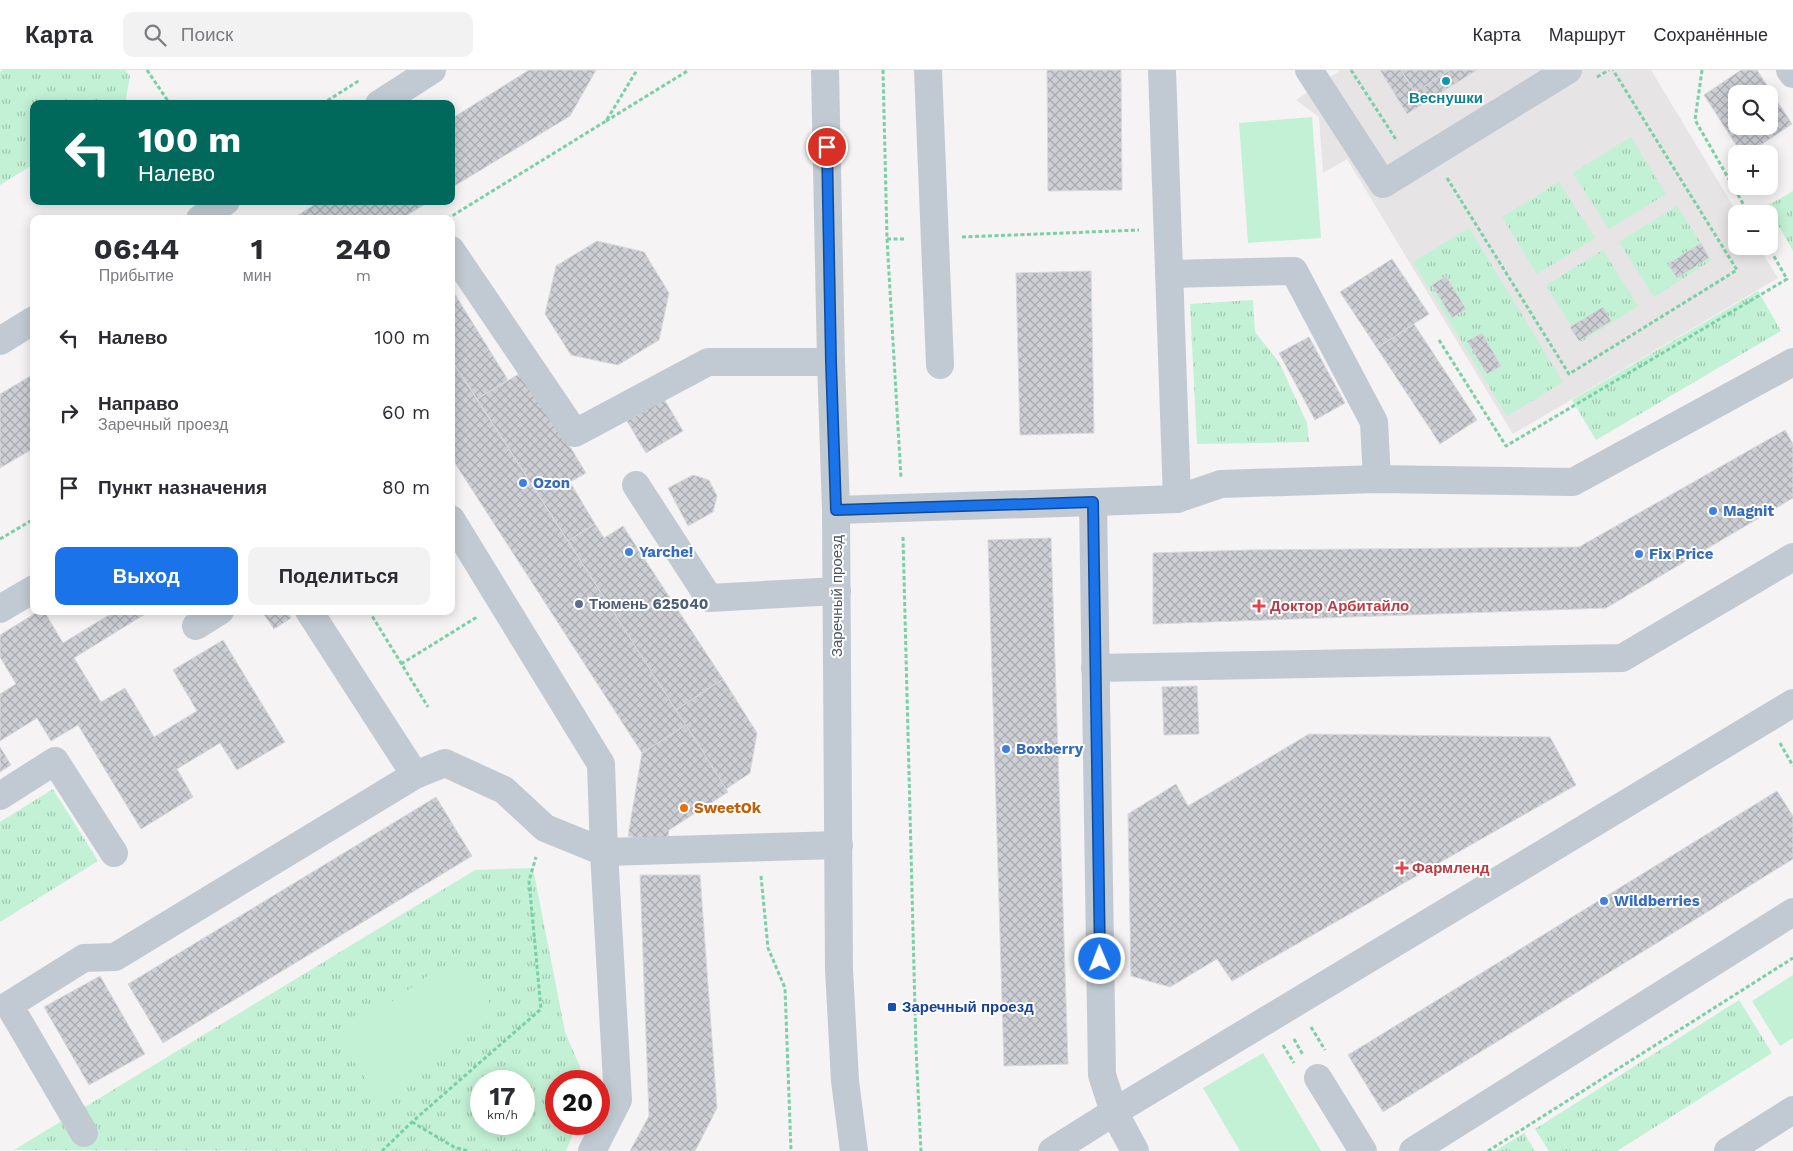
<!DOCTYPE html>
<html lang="ru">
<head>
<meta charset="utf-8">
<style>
	:root { --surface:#fff; --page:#f2f2f3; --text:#2b2b33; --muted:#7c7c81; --line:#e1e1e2; --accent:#1a73e8 }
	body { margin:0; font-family:"Work Sans",sans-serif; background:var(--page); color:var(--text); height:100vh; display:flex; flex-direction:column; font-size:19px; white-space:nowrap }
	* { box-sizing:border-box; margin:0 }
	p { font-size:16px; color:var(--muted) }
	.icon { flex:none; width:28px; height:28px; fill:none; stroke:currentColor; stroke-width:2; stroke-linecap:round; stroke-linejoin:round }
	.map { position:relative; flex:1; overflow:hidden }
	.panel { position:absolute; left:30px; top:145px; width:425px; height:400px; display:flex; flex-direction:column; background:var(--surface); border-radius:10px; box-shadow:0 2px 12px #0003 }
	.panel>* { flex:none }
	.banner { position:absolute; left:30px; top:30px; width:425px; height:105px; border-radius:10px; box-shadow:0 2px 12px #0003; background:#00695c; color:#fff; overflow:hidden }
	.fabs { position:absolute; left:1728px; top:15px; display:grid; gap:10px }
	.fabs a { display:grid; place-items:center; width:50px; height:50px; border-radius:10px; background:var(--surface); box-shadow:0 2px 12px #0003; font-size:25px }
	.speed { position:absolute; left:470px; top:1000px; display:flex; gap:10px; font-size:25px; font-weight:700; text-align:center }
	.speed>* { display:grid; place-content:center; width:65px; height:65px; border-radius:50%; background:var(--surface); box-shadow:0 2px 12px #0003; line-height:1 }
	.speed small { font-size:12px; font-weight:400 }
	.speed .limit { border:8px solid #d22; background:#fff; color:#111 }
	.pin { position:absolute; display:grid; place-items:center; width:42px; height:42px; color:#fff; margin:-21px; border:2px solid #fff; border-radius:50%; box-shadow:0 1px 5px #0007 }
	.me { position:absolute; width:55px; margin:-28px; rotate:359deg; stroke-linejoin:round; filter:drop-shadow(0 0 4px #0008) }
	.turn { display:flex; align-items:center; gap:18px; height:105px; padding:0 25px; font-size:22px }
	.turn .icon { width:65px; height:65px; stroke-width:2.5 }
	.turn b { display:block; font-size:35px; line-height:42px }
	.eta { display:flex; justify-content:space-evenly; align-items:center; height:85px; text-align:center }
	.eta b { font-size:30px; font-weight:700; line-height:35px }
	.cta { display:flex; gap:10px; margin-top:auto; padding:10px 25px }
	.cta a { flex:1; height:58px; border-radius:10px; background:var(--accent); color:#fff; font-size:20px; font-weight:700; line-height:58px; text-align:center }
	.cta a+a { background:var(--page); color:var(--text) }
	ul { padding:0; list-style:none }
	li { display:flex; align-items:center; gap:15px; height:75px; padding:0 25px }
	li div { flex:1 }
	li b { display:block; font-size:19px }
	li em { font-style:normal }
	header { display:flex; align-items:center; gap:30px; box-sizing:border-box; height:70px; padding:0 25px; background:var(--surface); border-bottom:1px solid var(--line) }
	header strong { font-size:24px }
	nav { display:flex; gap:28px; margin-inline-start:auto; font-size:18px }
	.search { width:350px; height:45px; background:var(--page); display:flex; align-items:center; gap:12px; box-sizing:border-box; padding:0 18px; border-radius:10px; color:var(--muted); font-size:19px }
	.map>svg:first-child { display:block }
	.education { fill:#e6e4e5 }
	.park { fill:url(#park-tufts); fill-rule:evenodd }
	.pitch { fill:#c3f1d5 }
	.building { fill:url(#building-cross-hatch); stroke:#d7d9de; fill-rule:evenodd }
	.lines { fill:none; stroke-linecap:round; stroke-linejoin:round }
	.path { stroke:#7ad0a6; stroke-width:3; stroke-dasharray:4 2.5; stroke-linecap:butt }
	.minor { stroke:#c1cad2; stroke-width:28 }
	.route-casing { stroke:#114b97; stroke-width:12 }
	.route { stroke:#1a73e8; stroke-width:9 }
	.culture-dot { fill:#0f9aa8; stroke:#fff; stroke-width:2 }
	.shop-dot { fill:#3f7fe0; stroke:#fff; stroke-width:2 }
	.service-dot { fill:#5c6f8a; stroke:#fff; stroke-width:2 }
	.health-dot { fill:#e0444e; stroke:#fff; stroke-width:2 }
	.food-dot { fill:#e8710a; stroke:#fff; stroke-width:2 }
	.transit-dot { fill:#1a4fb4; stroke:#fff; stroke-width:2 }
	.labels { text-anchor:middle; stroke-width:4; stroke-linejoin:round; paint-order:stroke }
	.culture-label { font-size:15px; font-weight:bold; fill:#0d838f; stroke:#fff }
	.shop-label { font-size:15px; font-weight:bold; fill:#366cbe; stroke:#fff; text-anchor:start }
	.street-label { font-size:15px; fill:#4a5661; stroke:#fff }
	.service-label { font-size:15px; font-weight:bold; fill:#4e5e75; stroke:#fff; text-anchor:start }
	.health-label { font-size:15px; font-weight:bold; fill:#be3a42; stroke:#fff; text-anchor:start }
	.food-label { font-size:15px; font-weight:bold; fill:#c56008; stroke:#fff; text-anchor:start }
	.transit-label { font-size:15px; font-weight:bold; fill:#164399; stroke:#fff; text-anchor:start }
</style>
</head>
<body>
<header>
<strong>Карта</strong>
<div class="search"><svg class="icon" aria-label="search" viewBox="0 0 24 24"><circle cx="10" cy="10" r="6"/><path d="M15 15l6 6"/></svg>Поиск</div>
<nav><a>Карта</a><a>Маршрут</a><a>Сохранённые</a></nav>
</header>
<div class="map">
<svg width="1793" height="1081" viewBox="0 0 1793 1081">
	<defs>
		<pattern id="park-tufts" width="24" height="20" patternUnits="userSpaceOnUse" patternTransform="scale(1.25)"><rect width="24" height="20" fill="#c3f1d5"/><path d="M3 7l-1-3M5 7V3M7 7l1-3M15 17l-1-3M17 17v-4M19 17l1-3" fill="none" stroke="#a0c6b0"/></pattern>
		<pattern id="building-cross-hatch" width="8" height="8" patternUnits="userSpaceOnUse" patternTransform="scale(1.25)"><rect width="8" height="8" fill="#cdcfd5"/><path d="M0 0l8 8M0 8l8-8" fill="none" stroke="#a8abb0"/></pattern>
	</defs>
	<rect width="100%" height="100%" fill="#f5f3f3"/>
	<path class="education" d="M1341 0H1651L1738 144H1736V176H1758L1778 208 1513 364 1347 89 1323 103 1319 47 1296 30Z"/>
	<g class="park">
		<path d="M3 0H125L130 6 125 34H34V94L0 115V2Z"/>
		<path d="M1631 67 1666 124 1609 159 1573 103Z"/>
		<path d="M1559 112 1595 168 1537 204 1502 147Z"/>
		<path d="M1793 121V181L1767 136Z"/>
		<path d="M1677 136 1712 190 1654 227 1619 172Z"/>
		<path d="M1469 158 1563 312 1507 346 1413 192Z"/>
		<path d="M1603 180 1638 236 1581 272 1546 215Z"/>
		<path d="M1758 221 1781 261 1596 370 1572 330Z"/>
		<path d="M1253 230 1255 262 1279 292 1307 353 1309 372 1197 374 1190 234Z"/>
		<path d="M53 719 98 791 0 852V752Z"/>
		<path d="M533 798 565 962 586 1011H556V1054H577L566 1081 14 1080 475 800ZM481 1011H524V1054H481Z"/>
		<path d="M1739 930 1772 983 1617 1081H1549L1535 1059Z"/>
		<path d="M1524 1063 1535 1081H1495Z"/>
	</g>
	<g class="pitch">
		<path d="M1312 47 1321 168 1248 173 1239 53Z"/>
		<path d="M454 894 467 898 487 926 493 943 485 954 396 1021 383 1025C365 1012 350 990 345 968L356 957 440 897Z"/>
		<path d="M1793 905V968L1780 976 1752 931Z"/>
		<path d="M1263 983 1321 1081H1240L1203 1018Z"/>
	</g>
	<g class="building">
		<path d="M529 0H596L570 46 451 118V49Z"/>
		<path d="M1047 0H1121L1122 120 1048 121Z"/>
		<path d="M1380 0H1401L1415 22 1450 0H1477L1407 44Z"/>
		<path d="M1401 0H1450L1415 22Z"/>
		<path d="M1741 0H1757L1792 54 1747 84H1742L1704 25ZM1736 24H1769V56H1736Z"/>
		<path d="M320 131H430L401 149H292Z"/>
		<path d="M597 171 644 182 669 223 659 270 618 295 571 285 545 244 556 196Z"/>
		<path d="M1701 173 1709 188 1677 208 1668 194Z"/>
		<path d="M1392 189 1429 244 1377 278 1340 222Z"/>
		<path d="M1091 201 1094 363 1020 365 1016 203Z"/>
		<path d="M1446 206 1466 239 1452 248 1432 215Z"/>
		<path d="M451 218 508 310 477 329 451 289Z"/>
		<path d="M1603 237 1611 251 1579 271 1570 257Z"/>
		<path d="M1414 254 1477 350 1440 374 1377 278Z"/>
		<path d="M1482 263 1501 296 1487 304 1467 271Z"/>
		<path d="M1309 267 1345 333 1315 350 1279 283Z"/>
		<path d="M451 289 686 655 642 683 451 387Z"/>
		<path d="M524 301 586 403 570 412 595 454 568 471 477 329Z"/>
		<path d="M34 304V378L0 398V324Z"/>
		<path d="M664 329 683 361 646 383 627 351Z"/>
		<path d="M1785 360 1793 374V428L1606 538 1153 554V483L1249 480 1579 477Z"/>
		<path d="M693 405 709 410 717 426 713 442 688 456 668 418Z"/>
		<path d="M595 454 604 468 623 456 723 609 676 640 568 471Z"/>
		<path d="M1051 468 1068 994 1004 996 988 470Z"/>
		<path d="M39 541H44L63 573 109 545 107 541H150L74 588 101 632 125 618 154 667 197 641 173 600 223 570 285 672 237 700 220 673 177 699 193 727 141 759 78 655 51 671 37 648 0 671V624L16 614 0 587V565Z"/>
		<path d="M266 541H287L291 548 274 559 263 543Z"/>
		<path d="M723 609 757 663 750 703 726 719 676 640Z"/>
		<path d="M1197 616 1199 664 1164 665 1162 617Z"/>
		<path d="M686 655 728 722 669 760 667 772 628 766 642 683Z"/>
		<path d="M1309 664 1550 667 1576 715 1232 911 1217 889 1170 917 1131 906 1128 744 1176 714 1188 736Z"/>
		<path d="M0 677 11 695 0 702Z"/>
		<path d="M1777 721 1793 746V789L1383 1042 1348 985Z"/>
		<path d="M436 727 472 786 163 973 128 914Z"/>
		<path d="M640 805H700L717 1038 695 1081H630L649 1046Z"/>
		<path d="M100 906 145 984 89 1015 44 937Z"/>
	</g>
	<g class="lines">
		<g class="path">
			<path d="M147 0 170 34"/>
			<path d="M883 0 887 169 901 408"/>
			<path d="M1351 0 1397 71"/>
			<path d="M1702 0 1695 50 1749 144"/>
			<path d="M1597 7 1609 0"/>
			<path d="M322 34 360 10"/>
			<path d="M606 51 689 0"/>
			<path d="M1447 108 1569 304 1737 200 1613 0"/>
			<path d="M447 149 606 51 637 0"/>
			<path d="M962 167 1139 160"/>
			<path d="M887 169H906"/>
			<path d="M1439 270 1506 376 1787 209 1768 176"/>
			<path d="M903 467 916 978 921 1081"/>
			<path d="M0 469 34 449"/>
			<path d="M369 541 428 637"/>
			<path d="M401 594 477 547"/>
			<path d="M1780 673 1793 696"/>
			<path d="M761 806 768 878 785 918 791 1081"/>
			<path d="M1311 957 1325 980"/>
			<path d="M1294 969 1303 985"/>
			<path d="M1283 975 1294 993"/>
			<path d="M412 1052 454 1077 468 1081"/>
			<path d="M382 1081 412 1052 541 939 529 811 536 787"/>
			<path d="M1488 1081 1793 888"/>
		</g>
		<g class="minor">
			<path d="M825 0 831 292 836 440 839 899 845 1011 854 1081"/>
			<path d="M928 0 940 295"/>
			<path d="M1162 0 1177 429"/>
			<path d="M1309 0 1383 114 1568 0"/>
			<path d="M1790 0 1793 4"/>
			<path d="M379 34 432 0"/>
			<path d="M200 149 226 131"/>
			<path d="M451 180 575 363 708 292H831"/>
			<path d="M1169 204 1294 201 1374 352 1377 409"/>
			<path d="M0 271 34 250"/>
			<path d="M636 415 709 528 837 521"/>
			<path d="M1093 432 1177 429 1221 414 1377 409 1573 412 1793 292"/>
			<path d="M836 440 1093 432 1102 1005 1114 1042 1052 1081"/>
			<path d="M451 449 601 694 604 782 618 1030 592 1081"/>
			<path d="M0 539 34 519"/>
			<path d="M309 541 415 705"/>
			<path d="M196 556 220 541"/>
			<path d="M1095 598 1622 588 1793 487"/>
			<path d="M0 726 55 691 114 783"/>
			<path d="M1318 1008 1363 1081"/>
			<path d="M84 1063 9 935 84 888 115 887 415 705 445 693 504 720 545 758 604 782 839 775"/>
			<path d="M1135 1081 1114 1042 1793 633"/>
			<path d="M1413 1081 1793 842"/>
			<path d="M1728 1081 1793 1040"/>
		</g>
	</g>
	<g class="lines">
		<g class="route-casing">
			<path id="route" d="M827 77 831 292 836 440 1093 432 1100 889"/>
		</g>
		<use href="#route" class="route"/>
	</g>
	<circle class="culture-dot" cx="1446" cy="11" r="5"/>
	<g class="shop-dot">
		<circle cx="523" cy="413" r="5"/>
		<circle cx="1713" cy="441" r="5"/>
		<circle cx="629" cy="482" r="5"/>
		<circle cx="1639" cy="484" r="5"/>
		<circle cx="1006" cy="679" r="5"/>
		<circle cx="1604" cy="831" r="5"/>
	</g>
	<circle class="service-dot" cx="579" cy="534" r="5"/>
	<g class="health-dot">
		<path d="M1256.5 528.5h5v5h5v5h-5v5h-5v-5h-5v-5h5z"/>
		<path d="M1399.5 790.5h5v5h5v5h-5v5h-5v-5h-5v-5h5z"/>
	</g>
	<circle class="food-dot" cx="684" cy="738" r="5"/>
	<rect class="transit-dot" x="887" y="932" width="10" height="10" rx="2.5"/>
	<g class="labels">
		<g class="culture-label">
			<text x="1446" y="33">Веснушки</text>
		</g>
		<g class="shop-label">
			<text x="533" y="418">Ozon</text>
			<text x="1723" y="446">Magnit</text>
			<text x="639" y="487">Yarche!</text>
			<text x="1649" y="489">Fix Price</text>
			<text x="1016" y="684">Boxberry</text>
			<text x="1614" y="836">Wildberries</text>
		</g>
		<g class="street-label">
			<text transform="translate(837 526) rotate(-90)" y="5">Заречный проезд</text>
		</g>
		<g class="service-label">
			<text x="589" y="539">Тюмень 625040</text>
		</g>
		<g class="health-label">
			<text x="1270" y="541">Доктор Арбитайло</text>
			<text x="1412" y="803">Фармленд</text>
		</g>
		<g class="food-label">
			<text x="694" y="743">SweetOk</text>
		</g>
		<g class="transit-label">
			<text x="902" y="942">Заречный проезд</text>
		</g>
	</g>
</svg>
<div class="fabs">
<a><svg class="icon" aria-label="search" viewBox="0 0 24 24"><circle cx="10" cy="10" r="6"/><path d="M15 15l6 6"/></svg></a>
<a>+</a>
<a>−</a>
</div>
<div class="speed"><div>17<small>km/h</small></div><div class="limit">20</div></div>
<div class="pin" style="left:827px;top:77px;background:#d93025"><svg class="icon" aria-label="arrive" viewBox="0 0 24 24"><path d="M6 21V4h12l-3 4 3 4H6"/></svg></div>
<svg class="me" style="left:1100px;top:889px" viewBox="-20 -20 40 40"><circle r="17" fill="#1a73e8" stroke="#fff" stroke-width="3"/><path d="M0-11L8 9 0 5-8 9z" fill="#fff"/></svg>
<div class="banner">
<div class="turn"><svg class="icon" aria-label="left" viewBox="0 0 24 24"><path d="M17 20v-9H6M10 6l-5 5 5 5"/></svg><div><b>100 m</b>Налево</div></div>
</div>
<section class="panel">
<div class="eta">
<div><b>06:44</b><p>Прибытие</p></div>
<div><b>1</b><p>мин</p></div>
<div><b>240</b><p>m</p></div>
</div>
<ul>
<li><svg class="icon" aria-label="left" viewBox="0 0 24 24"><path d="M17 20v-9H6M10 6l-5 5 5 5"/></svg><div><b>Налево</b></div><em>100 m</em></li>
<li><svg class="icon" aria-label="right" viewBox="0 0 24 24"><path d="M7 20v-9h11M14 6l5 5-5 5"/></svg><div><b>Направо</b><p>Заречный проезд</p></div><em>60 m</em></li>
<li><svg class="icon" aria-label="arrive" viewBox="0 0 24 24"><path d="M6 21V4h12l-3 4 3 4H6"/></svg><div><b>Пункт назначения</b></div><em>80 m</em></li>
</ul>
<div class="cta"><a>Выход</a><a>Поделиться</a></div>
</section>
</div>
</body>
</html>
